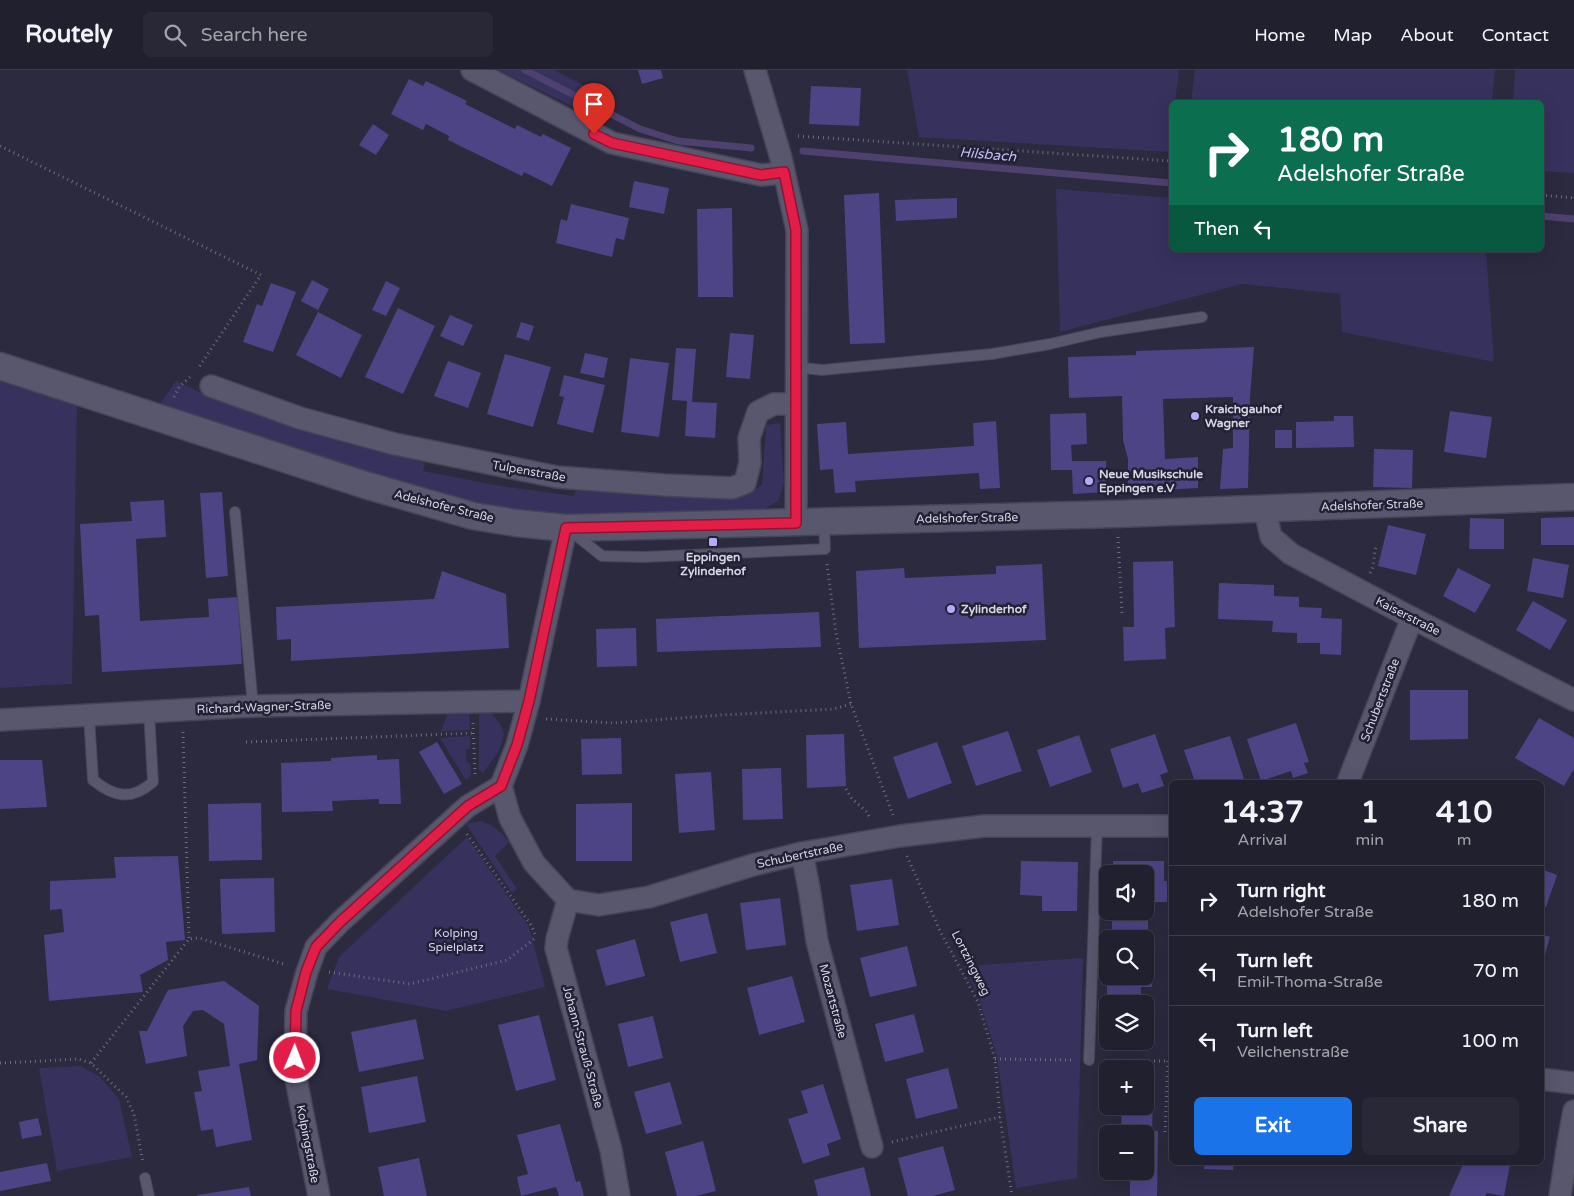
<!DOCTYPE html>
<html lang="en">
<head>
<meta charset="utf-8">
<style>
	:root { --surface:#20202f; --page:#282837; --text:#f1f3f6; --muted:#a2a3aa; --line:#3d3e4b; --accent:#1a73e8 }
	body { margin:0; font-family:"Varela Round",sans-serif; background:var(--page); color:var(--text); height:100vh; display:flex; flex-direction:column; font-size:19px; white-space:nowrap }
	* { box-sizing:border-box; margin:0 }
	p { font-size:16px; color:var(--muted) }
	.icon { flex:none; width:28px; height:28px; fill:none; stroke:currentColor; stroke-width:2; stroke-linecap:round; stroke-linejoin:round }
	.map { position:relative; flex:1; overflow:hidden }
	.drawer { position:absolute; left:1169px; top:710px; width:375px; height:385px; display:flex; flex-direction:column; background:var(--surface); border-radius:8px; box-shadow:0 5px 20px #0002,0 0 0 1px var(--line) }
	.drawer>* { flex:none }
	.guide { position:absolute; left:1169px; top:30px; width:375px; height:152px; border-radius:8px; box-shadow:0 5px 20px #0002,0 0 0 1px var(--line); background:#0b6e4f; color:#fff; overflow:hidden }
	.buttons { position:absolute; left:1099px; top:795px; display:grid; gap:10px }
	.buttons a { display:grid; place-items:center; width:55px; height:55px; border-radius:8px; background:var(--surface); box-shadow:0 5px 20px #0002,0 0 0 1px var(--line); font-size:25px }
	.pin { position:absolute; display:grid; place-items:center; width:42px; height:42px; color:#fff; margin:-51px -21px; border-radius:50% 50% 50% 0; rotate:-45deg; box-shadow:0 0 5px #0007 }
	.pin .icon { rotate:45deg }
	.me { position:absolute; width:55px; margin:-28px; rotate:1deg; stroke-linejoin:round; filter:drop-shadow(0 0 4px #0008) }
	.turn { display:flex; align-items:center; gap:18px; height:105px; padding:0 25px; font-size:22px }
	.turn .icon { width:65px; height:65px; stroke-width:2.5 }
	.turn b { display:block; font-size:35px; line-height:42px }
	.then { display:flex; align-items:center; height:48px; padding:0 25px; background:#0003; gap:10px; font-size:19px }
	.eta { display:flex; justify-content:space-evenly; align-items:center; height:85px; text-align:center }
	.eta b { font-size:30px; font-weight:700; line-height:35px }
	.button { display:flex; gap:10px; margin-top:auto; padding:10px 25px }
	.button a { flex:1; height:58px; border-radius:8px; background:var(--accent); color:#fff; font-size:20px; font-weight:700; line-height:58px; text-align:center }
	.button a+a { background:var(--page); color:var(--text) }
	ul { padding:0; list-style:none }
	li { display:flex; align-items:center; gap:15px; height:70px; padding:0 25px; border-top:1px solid var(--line) }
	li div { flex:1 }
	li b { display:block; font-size:19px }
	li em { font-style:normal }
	header { display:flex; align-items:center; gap:30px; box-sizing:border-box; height:70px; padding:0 25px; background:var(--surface); border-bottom:1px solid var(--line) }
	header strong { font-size:24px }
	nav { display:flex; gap:28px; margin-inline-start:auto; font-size:18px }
	.search { width:350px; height:45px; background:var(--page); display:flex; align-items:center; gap:12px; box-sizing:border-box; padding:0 18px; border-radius:8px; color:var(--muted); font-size:19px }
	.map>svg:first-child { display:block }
	.green { fill:#37315e }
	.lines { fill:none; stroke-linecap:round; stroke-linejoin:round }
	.stream { stroke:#4e416f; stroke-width:7 }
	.building { fill:#4d4485 }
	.service-casing { stroke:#464456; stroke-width:12 }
	.minor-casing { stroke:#464456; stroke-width:24 }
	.tertiary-casing { stroke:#464456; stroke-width:29 }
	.path { stroke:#6e6d7f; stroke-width:3; stroke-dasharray:1 4; stroke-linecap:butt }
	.service { stroke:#58576e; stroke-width:10 }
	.minor { stroke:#58576e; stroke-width:21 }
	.tertiary { stroke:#58576e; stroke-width:26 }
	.route-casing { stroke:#92132f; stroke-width:12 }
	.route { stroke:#e11d48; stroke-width:9 }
	.poi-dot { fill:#b3adf9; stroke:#222034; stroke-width:2 }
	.labels { text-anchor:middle; stroke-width:5; stroke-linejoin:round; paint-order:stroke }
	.poi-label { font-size:12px; font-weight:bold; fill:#d4d4e2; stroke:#222034; text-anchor:start }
	.street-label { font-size:12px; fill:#d4d4e2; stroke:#222034 }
	.park-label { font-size:12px; fill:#d2d0f8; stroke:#222034 }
	.water-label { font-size:14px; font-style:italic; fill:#c0bdf6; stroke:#222034 }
</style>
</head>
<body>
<header>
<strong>Routely</strong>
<div class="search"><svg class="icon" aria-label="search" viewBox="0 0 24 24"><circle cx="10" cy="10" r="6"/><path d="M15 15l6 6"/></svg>Search here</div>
<nav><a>Home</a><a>Map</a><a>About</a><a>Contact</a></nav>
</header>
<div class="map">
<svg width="1574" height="1126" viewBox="0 0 1574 1126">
	<rect width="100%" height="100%" fill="#2b2a3f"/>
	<g class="green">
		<path d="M498 0H554L593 20 576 38Z"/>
		<path d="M907 0H1179L1175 32H1171L1169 82 919 67Z"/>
		<path d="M1195 0H1495L1492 32H1191Z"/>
		<path d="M1515 0H1574V103L1541 101V32H1513Z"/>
		<path d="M1056 119 1171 128V180H1486L1494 292 1342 262 1340 224 1242 214 1060 262Z"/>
		<path d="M0 308 77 333 72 614 0 618Z"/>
		<path d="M176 311C255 350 341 371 425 393L423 401 500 416 574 426 577 417 672 427 740 428 762 415 766 355 780 353 784 413 778 431 757 443 563 445 475 433 372 404 160 334Z"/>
		<path d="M469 641 470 660 441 661 448 642Z"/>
		<path d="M479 641 492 644 501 655 504 665 499 681 483 703 479 700Z"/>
		<path d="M470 666V679H466L467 693H470L471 706 466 710 440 668Z"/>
		<path d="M481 751C494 755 501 762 509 772L495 786 517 819 512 823 466 754Z"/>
		<path d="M467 767 529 857 545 917 446 941 327 919 339 887Z"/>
		<path d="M1083 888 1077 1108 1016 1118 997 986 979 928 964 896Z"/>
		<path d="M80 996 99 1006 119 1029 132 1087 57 1101 39 998Z"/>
	</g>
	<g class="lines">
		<g class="stream">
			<path d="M525 0 640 59 678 71 751 78"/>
			<path d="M803 81 1171 113"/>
			<path d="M1541 146 1574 149"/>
		</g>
	</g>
	<g class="building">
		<path d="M638 0H661L663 8 642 14Z"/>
		<path d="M409 9 423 16 426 11 467 31 465 34 515 59 517 55 541 67 543 64 571 78 552 116 524 102 522 106 448 70 449 66 426 54 423 60 391 44Z"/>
		<path d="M811 16 861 18 859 56 809 54Z"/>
		<path d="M373 54 389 65 376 85 359 75Z"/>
		<path d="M634 111 669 118 664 144 629 137Z"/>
		<path d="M879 123 885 273 850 274 844 125Z"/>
		<path d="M957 128V148L896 151 895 130Z"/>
		<path d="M571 134 629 148 624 170 616 168 612 187 556 173 561 149 567 151Z"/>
		<path d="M732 138 733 227H698L697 139Z"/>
		<path d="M312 210 329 219 318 240 301 231Z"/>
		<path d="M386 211 400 218 386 246 372 240Z"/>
		<path d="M271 213 296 222 273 282 243 272 257 234 262 236Z"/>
		<path d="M398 238 435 256 403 324 365 307Z"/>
		<path d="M318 242 362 265 341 308 296 285Z"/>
		<path d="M450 245 473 255 463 276 440 266Z"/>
		<path d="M521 252 534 256 529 271 516 267Z"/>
		<path d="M730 263 754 265 750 309 726 307Z"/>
		<path d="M1254 277 1250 327 1248 418 1220 419 1223 379 1233 378V327L1163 329 1165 389 1198 387V418L1140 421H1128V389L1123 370 1122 326 1069 328 1068 287 1136 285V281Z"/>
		<path d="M676 278 696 279 692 332 717 333 715 368 685 366 687 331 672 330Z"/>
		<path d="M585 283 608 288 604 308 580 303Z"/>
		<path d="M505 284 551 297 533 357 487 344Z"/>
		<path d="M630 288 669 293 659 367 621 362Z"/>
		<path d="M448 291 481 303 468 338 434 326Z"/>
		<path d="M564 305 605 315 593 363 557 354 564 327 559 326Z"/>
		<path d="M1261 336H1268L1267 344 1260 343Z"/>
		<path d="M1450 341 1492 347 1486 388 1444 382Z"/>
		<path d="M1086 343 1087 374 1071 375 1072 391H1106L1107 422 1073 424 1072 400H1051L1050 344Z"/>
		<path d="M1334 346H1353L1354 377 1296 378V352L1334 351Z"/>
		<path d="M996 351 1000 418 980 419 979 403 855 411 856 422 835 423 833 399 820 400 817 354 846 352 848 384 974 376 973 353Z"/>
		<rect x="1275" y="360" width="17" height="18"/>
		<path d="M1374 379 1413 380 1412 418 1373 417Z"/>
		<path d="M222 422 228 506 206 508 200 423Z"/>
		<path d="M164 430 166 467 136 469 140 551 209 547 208 529 238 527 242 594 102 602 99 545 85 546 80 454 132 451 130 432Z"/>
		<path d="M1574 447V475H1541V448Z"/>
		<path d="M1470 448 1504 449V479H1469Z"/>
		<path d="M1388 455 1426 464 1416 505 1378 496Z"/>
		<path d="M1533 488 1569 495 1563 528 1527 521Z"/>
		<path d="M1173 491 1175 557 1165 558 1166 589 1124 591 1123 557H1134L1133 492Z"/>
		<path d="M1042 494 1046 570 859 578 856 501 904 498 905 508 996 504V496Z"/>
		<path d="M1458 498 1491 515 1475 543 1443 526Z"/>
		<path d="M442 501 506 524 509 578 291 591V569L277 570 276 537 434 529Z"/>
		<path d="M1219 513 1274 515V526L1299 527V537L1322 538 1321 548 1342 549 1341 585 1320 584V573H1297V563L1272 562 1273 551 1218 549Z"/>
		<path d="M1533 531 1567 550 1550 580 1516 560Z"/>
		<path d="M819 542 821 577 657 582 656 549Z"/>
		<path d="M636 558 637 596 597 597 596 559Z"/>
		<path d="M1410 620H1468V669L1410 670Z"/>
		<path d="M1539 648 1574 668V699L1564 716 1515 688Z"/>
		<path d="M1296 653 1309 692 1304 693 1308 703 1293 708 1291 701 1261 711 1247 669Z"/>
		<path d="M1008 661 1022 701 976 716 962 676Z"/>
		<path d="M844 664 846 716 807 718 806 665Z"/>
		<path d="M1155 664 1168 702 1160 705 1164 716 1142 723 1138 713 1123 718 1110 679Z"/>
		<path d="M1079 665 1092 702 1050 717 1037 680Z"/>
		<path d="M1230 666 1245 712H1195L1184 680Z"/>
		<path d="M621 668 622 704 582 705 581 669Z"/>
		<path d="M437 672 462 714 444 724 419 682Z"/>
		<path d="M937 672 952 713 908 729 893 687Z"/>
		<path d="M377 685V690L399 689 401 734H379V729L332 731 333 741 282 742 281 693 331 691V688Z"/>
		<path d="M0 690H42L47 737 0 739Z"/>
		<path d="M781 698 783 749 743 750 742 699Z"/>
		<path d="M711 702 715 760 679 763 675 704Z"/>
		<path d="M261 733 262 790 209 791 208 734Z"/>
		<path d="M632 733V791H576V734Z"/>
		<path d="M178 786 185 870 166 872 168 890 140 905 143 922 49 931 44 865 64 862 62 839 50 840V811L116 808 114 787Z"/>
		<path d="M1021 791 1078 792 1077 841H1042V826L1020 825Z"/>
		<path d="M1113 791H1164V811H1167V832H1148V871H1145V869H1112V841H1145V804H1113Z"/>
		<path d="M1541 799 1557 805 1546 837 1541 835Z"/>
		<path d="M274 808 275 862 222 864 220 809Z"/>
		<path d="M892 809 899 855 857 861 850 815Z"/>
		<path d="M780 828 786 875 746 880 740 833Z"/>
		<path d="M707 843 717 883 680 892 670 852Z"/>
		<path d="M1541 864 1550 867 1542 895H1541Z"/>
		<path d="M635 869 645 906 606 916 596 880Z"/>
		<path d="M907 876 917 916 870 927 860 888Z"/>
		<path d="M1145 896H1153L1152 917H1141V934H1107V906H1145Z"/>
		<path d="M792 906 805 952 759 965 747 918Z"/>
		<path d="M224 911 259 936 257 990 239 994 252 1070 216 1077 213 1059 201 1061 194 1022 202 1021 198 1001 230 996 224 954 203 940 193 941 183 956 187 986 146 994 139 961H147L168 920Z"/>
		<path d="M1104 937H1108V971H1136V981L1102 980Z"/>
		<path d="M1145 938 1152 939V958L1145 957Z"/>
		<path d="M914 944 924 982 885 992 875 954Z"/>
		<path d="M539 945 556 1010 516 1021 498 955Z"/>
		<path d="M653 946 663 988 628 997 618 954Z"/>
		<path d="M416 949 424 989 359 1002 351 962Z"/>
		<path d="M1119 995 1154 996 1152 1061H1158L1157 1126H1130V1105L1105 1104V1080H1108V1101H1145V1064H1121L1122 1036H1145V999H1119Z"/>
		<path d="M948 998 958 1038 916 1049 906 1009Z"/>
		<path d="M417 1006 426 1052 369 1063 361 1017Z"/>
		<path d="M670 1012 682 1054 646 1064 634 1022Z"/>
		<path d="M823 1014 841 1069 827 1074 830 1085 803 1094 788 1049 808 1043 801 1021Z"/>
		<path d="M38 1048 42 1065 22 1069 19 1052Z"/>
		<path d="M560 1054 576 1112 580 1111 584 1126H559L556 1117 521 1126 517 1107 528 1104 517 1065Z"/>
		<path d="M703 1071 716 1121 696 1126H677L665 1082Z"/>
		<path d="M943 1076 955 1120 933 1126H908L898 1088Z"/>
		<path d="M419 1088 427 1126H384L378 1097Z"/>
		<path d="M1205 1092H1234L1233 1100 1204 1099Z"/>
		<path d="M1464 1092H1496L1510 1095 1504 1126 1487 1123 1485 1126H1449Z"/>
		<path d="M47 1093 51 1111 0 1121V1102Z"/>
		<path d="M864 1097 871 1126H818L814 1110Z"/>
		<path d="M249 1117 251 1126H197V1125Z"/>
	</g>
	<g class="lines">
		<g class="service-casing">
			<g id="service">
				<path d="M795 297 822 300 992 284 1050 274 1101 262 1202 247"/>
				<path d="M235 442 253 636"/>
				<path d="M572 462 602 486 644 487 825 479 824 453"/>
				<path d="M89 646 93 710C114 727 131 731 153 712L149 642"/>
				<path d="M1089 990 1097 756"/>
				<path d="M145 1108 149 1126"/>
			</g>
		</g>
		<g class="minor-casing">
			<g id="minor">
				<path d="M472 0 612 73 761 105 784 103"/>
				<path d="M755 0 781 88 797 160 796 453"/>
				<path d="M211 316 300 348 395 374 557 407 664 415 732 418 745 413 750 393 749 368 758 342 774 334H795"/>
				<path d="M1265 440 1271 467 1291 484 1412 548 1574 630"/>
				<path d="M0 650 253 636 529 631"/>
				<path d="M1348 712 1412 548"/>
				<path d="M501 716 510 748 534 793 568 830 599 835 649 827 753 795 802 783 900 766 984 756H1171"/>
				<path d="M802 783 809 818 817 871 872 1077"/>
				<path d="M568 830 557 869 556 878 611 1080 619 1126"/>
				<path d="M1541 1009 1574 1013"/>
				<path d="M319 1126 295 1004 296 941 307 902 316 877 340 852 468 736 501 716 517 675 529 631 566 458"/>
				<path d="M1560 1126 1568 1073 1574 1041"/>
			</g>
		</g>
		<g class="tertiary-casing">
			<path id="tertiary" d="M0 296 365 415 473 446 516 453 566 458 1117 444 1574 427"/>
		</g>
		<g class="path">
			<path d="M798 66 1171 91"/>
			<path d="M0 76 261 205 199 297"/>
			<path d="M1541 125 1574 128"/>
			<path d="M174 327 179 317 190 307"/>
			<path d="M1118 467 1122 544"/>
			<path d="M827 494 836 563 851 634 893 745"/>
			<path d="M1370 503C1375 495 1373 486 1376 477"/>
			<path d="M546 649 613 653 721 645 834 639 851 634"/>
			<path d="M473 653 475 704 477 705"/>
			<path d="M183 662 189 869"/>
			<path d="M246 672 474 663"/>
			<path d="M846 719 852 729 867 742 870 749"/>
			<path d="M467 764 531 855 535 864"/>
			<path d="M907 786 940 861 978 932 995 989 1000 1047 1012 1126"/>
			<path d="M329 902 410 914 507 890 534 869"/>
			<path d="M995 989 1073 990"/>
			<path d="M1104 991H1171"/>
			<path d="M0 993 78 989 91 993 126 1027 134 1044 143 1093"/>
			<path d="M91 993 189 869 199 868 287 895"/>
			<path d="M1165 1062 1168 991"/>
			<path d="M892 1072 1000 1047"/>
		</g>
		<use href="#service" class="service"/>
		<use href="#minor" class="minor"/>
		<use href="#tertiary" class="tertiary"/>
	</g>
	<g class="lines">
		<g class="route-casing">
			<path id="route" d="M295 988 296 941 306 902 316 877 340 852 468 736 501 716 517 675 529 631 566 458 796 453V160L784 102 761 105 612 73 594 64"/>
		</g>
		<use href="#route" class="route"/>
	</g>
	<g class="poi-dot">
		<circle cx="1195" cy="346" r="5"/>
		<circle cx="1089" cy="411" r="5"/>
		<rect x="708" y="467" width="10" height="10" rx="2.5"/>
		<circle cx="951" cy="539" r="5"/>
	</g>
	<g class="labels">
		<g class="poi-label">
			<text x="1205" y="343">Kraichgauhof<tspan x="1205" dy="14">Wagner</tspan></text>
			<text x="1099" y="408">Neue Musikschule<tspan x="1099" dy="14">Eppingen e.V</tspan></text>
			<text x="713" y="491" text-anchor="middle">Eppingen<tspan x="713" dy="14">Zylinderhof</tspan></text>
			<text x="961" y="543">Zylinderhof</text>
		</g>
		<g class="street-label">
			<text transform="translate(529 401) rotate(10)" y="4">Tulpenstraße</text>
			<text transform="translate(1372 435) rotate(-2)" y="4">Adelshofer Straße</text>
			<text transform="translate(444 436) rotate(14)" y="4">Adelshofer Straße</text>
			<text transform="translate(967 448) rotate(-1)" y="4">Adelshofer Straße</text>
			<text transform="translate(1408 546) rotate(27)" y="4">Kaiserstraße</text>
			<text transform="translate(1380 630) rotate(-69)" y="4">Schubertstraße</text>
			<text transform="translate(264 637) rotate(-2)" y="4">Richard-Wagner-Straße</text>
			<text transform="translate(800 785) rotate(-12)" y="4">Schubertstraße</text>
			<text transform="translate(971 893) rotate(63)" y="4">Lortzingweg</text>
			<text transform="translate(833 931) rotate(75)" y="4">Mozartstraße</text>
			<text transform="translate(583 977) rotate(75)" y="4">Johann-Strauß-Straße</text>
			<text transform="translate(308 1074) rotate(79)" y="4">Kolpingstraße</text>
		</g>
		<g class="park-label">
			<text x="456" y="867">Kolping<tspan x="456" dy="14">Spielplatz</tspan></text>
		</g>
		<g class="water-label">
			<text transform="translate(988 84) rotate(5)" y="5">Hilsbach</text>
		</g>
	</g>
</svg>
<div class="buttons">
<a><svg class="icon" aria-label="sound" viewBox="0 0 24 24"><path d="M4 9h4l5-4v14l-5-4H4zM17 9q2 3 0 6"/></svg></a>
<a><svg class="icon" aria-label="search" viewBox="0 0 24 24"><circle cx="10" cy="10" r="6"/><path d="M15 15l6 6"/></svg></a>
<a><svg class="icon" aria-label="layers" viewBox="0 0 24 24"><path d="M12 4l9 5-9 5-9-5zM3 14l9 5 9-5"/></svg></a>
<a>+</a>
<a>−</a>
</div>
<div class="pin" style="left:594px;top:64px;background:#d93025"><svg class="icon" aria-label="arrive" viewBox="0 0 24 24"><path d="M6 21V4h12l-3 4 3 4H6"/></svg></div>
<svg class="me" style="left:295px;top:988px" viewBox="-20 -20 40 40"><circle r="17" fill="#e11d48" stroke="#fff" stroke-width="3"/><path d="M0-11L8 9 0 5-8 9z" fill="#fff"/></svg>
<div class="guide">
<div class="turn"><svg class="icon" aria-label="right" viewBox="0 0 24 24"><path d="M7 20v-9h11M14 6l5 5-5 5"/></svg><div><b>180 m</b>Adelshofer Straße</div></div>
<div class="then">Then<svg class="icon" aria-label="left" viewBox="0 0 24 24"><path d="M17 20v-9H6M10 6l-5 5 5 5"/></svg></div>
</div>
<section class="drawer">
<div class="eta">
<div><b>14:37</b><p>Arrival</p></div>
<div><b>1</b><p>min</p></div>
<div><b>410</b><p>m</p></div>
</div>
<ul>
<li><svg class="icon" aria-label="right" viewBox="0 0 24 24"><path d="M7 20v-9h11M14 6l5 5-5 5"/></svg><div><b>Turn right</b><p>Adelshofer Straße</p></div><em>180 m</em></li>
<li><svg class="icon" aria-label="left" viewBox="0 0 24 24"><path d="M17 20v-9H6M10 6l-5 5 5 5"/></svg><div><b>Turn left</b><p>Emil-Thoma-Straße</p></div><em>70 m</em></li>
<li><svg class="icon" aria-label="left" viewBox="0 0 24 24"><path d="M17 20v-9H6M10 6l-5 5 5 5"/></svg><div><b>Turn left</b><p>Veilchenstraße</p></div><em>100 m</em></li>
</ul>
<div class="button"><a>Exit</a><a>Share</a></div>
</section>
</div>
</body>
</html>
